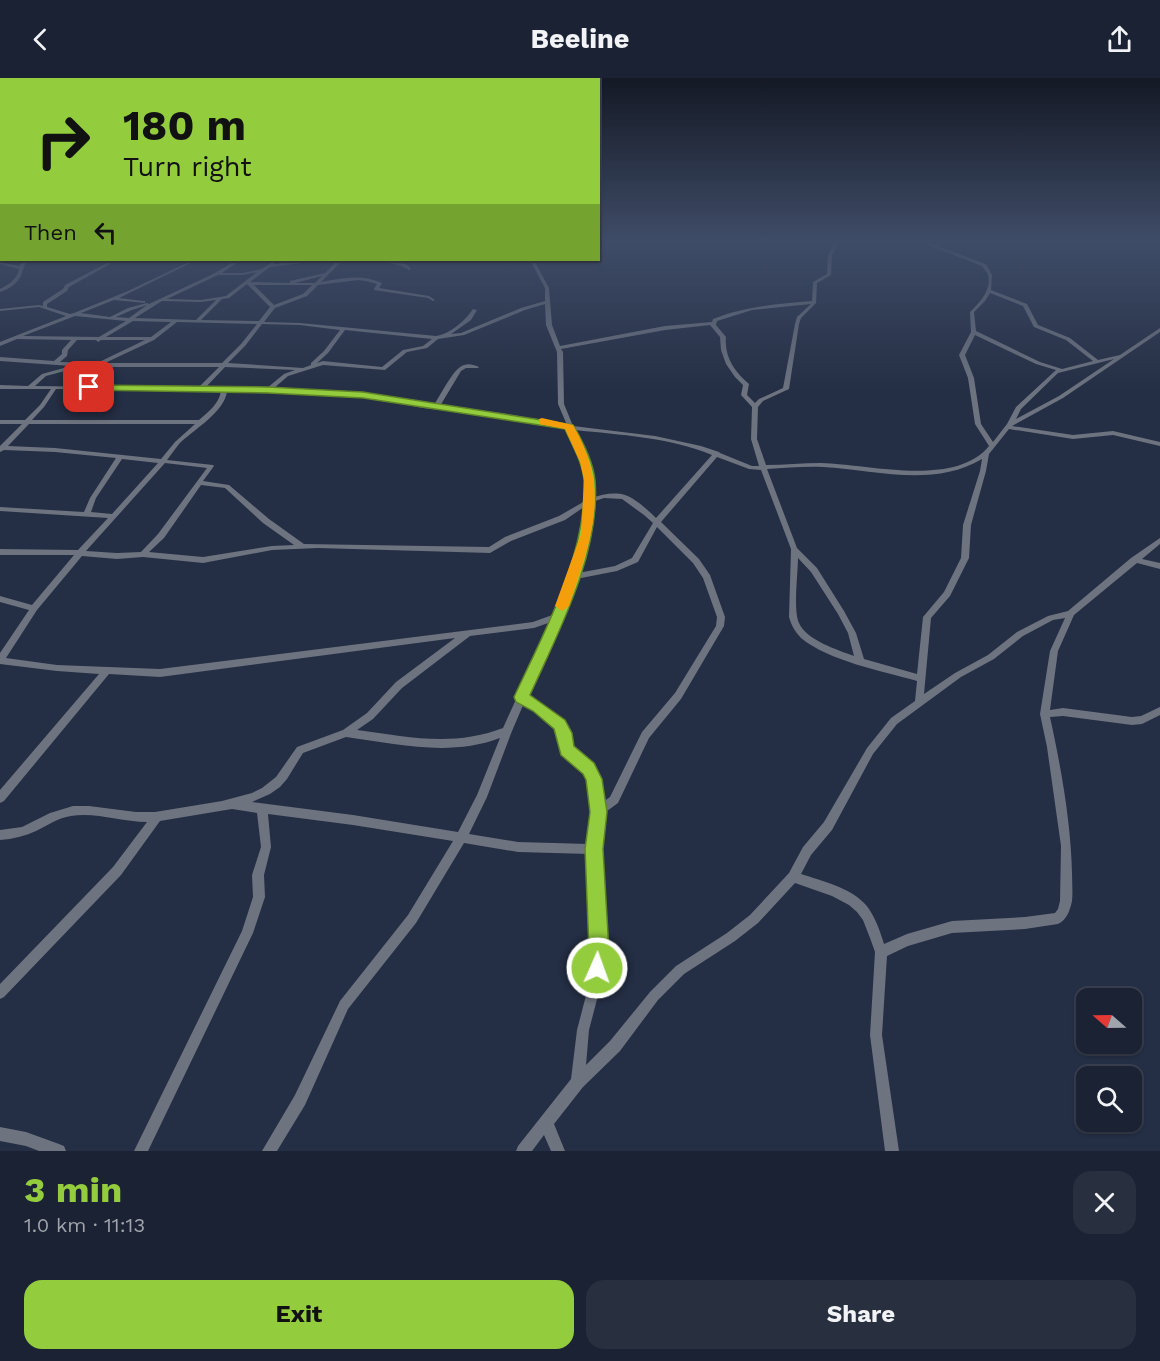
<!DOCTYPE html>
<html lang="en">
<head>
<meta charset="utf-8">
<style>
	:root { --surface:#1b2233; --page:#282f3f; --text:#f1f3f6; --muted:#a0a4ac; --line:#393f4e; --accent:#93cc3d }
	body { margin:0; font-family:"Work Sans",sans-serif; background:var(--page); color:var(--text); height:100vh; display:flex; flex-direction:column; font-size:22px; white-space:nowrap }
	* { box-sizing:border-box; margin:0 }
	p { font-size:20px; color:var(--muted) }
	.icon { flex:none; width:33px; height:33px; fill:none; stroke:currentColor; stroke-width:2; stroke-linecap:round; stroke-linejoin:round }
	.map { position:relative; height:1073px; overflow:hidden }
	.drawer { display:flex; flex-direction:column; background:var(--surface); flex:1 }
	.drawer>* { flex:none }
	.hud { position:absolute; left:0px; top:0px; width:600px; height:183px; box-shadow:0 2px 4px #0004,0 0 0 2px var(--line); background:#93cc3d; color:#111; overflow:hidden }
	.needle { width:39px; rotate:290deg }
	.tools { position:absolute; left:1076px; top:910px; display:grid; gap:12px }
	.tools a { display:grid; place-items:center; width:66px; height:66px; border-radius:12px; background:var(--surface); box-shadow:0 2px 4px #0004,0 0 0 2px var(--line); font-size:30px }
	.pin { position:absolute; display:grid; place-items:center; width:51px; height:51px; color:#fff; margin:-26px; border-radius:12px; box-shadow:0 3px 9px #0006 }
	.me { position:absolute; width:66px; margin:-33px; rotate:2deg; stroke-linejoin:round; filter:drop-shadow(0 0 4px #0008) }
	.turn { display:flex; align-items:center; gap:21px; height:126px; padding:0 24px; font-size:27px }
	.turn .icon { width:78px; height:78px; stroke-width:2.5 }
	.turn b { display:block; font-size:42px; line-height:51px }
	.then { display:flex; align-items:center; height:57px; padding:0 24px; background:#0003; gap:12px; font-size:22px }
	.round { display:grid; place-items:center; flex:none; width:63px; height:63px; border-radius:18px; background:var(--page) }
	.overview { display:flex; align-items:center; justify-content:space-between; height:102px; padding:0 24px }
	h1 { font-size:36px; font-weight:700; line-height:45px; color:var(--accent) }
	.cta { display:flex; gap:12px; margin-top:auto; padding:12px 24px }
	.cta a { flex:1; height:69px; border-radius:18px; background:var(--accent); color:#111; font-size:24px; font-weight:700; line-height:69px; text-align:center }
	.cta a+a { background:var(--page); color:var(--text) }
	header { display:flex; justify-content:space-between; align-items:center; height:78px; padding:0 24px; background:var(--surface); font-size:27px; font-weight:700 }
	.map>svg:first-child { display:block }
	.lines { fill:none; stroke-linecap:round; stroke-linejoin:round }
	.minor { fill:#6d737f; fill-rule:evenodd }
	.route { fill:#93cc3d; stroke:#608528; stroke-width:1.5 }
	.slow { fill:#f59e0b }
</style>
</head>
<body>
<header><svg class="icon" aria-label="back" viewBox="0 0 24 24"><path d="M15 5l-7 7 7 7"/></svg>Beeline<svg class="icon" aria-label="share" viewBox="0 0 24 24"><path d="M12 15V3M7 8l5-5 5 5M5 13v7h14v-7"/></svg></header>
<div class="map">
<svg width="1160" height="1073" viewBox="0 0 1160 1073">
	<rect width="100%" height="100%" fill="#242e44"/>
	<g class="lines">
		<g class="minor">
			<path d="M835 164H839L832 177 831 197 817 205 816 225 801 240 799 246 789 311 763 323 758 329 757 361 766 387C784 387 803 385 821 385 868 386 955 410 989 368L975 346 968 300 959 277 971 254 970 234C979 225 992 212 988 197 987 194 984 191 982 188L920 164H926L986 186 992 197 991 212 1027 226 1038 247 1070 260 1098 282 1120 277 1160 250V254L1063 320 1012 348 1073 357 1113 353 1160 364V368L1113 357 1073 361 1009 351 989 376 986 393 971 447 969 480 950 518 931 540 924 616 955 595 988 577 1017 554 1048 538 1068 533 1131 480 1160 460V466L1142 481 1160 485V491L1137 485 1074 537 1058 573 1050 632 1063 630 1132 639 1141 638 1160 629V637L1142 646 1132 647 1063 638 1050 639C1061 689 1071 745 1072 795 1072 804 1073 814 1072 823 1070 832 1067 842 1058 846L1025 851 952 855 908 868 887 878 882 957 899 1073H885L870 957 875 874 870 860 863 842 857 834 849 827 832 818 795 805 758 845 735 863 684 896 658 922 620 973 583 1009 554 1046 565 1073H551L544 1057 532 1073H516L518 1068 571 1001 577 952 589 906 593 873 589 776 518 774 464 765 416 845 348 931 305 1027 277 1073H262L295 1017 340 923 408 837 453 763 353 747 268 736 271 769 264 797 265 819 253 855 148 1073H134L242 853 253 819 252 797 261 769 257 735 232 731 160 743 121 797 4 919 0 921V906L113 789 147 744C121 744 96 734 71 738 58 740 48 747 36 753 25 758 13 761 0 762V752L22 749 50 735 73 728H89L136 734H155L222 723 252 715 262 710 276 699 297 669 343 652 367 635 396 604 455 560 160 599 109 596 4 723 0 725V712L99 596 57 593 0 586V575L29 532 0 524V518L32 527 74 477H0V471L78 472 108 440 0 433V429L84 434 90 420 116 380 55 374 4 372 0 374V368L22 346H0V342H25L40 327 51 311H0V307L28 308 42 296 71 288 0 283V279L54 283 62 276V272L71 262 17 261 0 268V264L66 238 39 229 0 233V231L39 227 43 228V224L63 211 65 207 113 182H117L69 209 67 213 47 226V229L70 236 74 235 128 213 193 182H197L119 220 143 223H145V225L114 222 81 235 110 239 128 230 147 225 149 226 211 197 237 182H241L222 195H243L262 191 274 183 276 184 274 186 313 182H368L406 186 411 191 409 192C397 182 359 183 342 183L321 204C342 200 362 196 382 205L379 210 429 218 435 222 433 223 428 220 374 212V211L377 206 366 203 358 202 318 207 307 218 275 230 264 244 300 245 436 258C450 256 465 243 473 231L477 232 471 242 451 256 461 255 521 230 545 223V210L530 182H534L549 210 552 247 560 268 665 248 712 244 713 241C745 228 778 226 812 223L813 204 827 196 828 177ZM337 183 325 195 290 203V205L250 204 270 189 302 185ZM257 194 226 218 201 222 167 221 218 197H243ZM322 198 315 205H295ZM247 206 270 229 259 243 201 242 222 221 229 220ZM254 207H312L303 216 274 227ZM990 215 1023 228 1034 249 1066 262 1093 283 1062 291 1040 284 976 253 974 234 985 223ZM216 222 196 242 135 240 162 223 201 224ZM545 226 546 247 557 274 558 326 567 347 502 335 440 328 461 293 466 290H478L479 289C475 287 469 285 464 287 454 289 440 318 434 327L363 315 273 311 288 298 323 287 385 292 407 274 427 270 438 261 464 257 525 232ZM811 226 797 239 795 246 783 310 759 321 755 325 747 317 749 306C735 294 724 279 726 259L716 247 717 243 752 232ZM147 227 129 240 116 239 132 232ZM75 238 126 243 99 259 23 258ZM133 243 171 244 151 259H106ZM177 244 257 246 241 266 222 285H105L154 262ZM262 246 300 247 340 252 324 273 311 285V287L303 290 228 285 245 268ZM710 247 720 259 721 272 726 286 735 299 743 307 741 317 752 329 751 361 759 388H752L720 375 719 374 701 368 655 358 573 348 564 326 563 274 561 271 665 252ZM345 252 432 261 423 268 403 272 382 289 323 283 317 285 328 275ZM975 257 1036 286 1056 292 1016 329 1007 346 993 364 981 346 974 300 965 277ZM77 262H96L98 264 101 262H145L97 285 60 284 67 278 68 272ZM1114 281 1059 318 1016 341 1021 331 1058 295ZM76 288 80 289H219L198 310 35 308 46 298 76 290ZM225 289 295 292 284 296 267 310H205ZM56 311 221 313C219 326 208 334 199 342H32L44 329ZM227 313 268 314 363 319 423 330 502 339 568 351 582 384 586 402 585 423 559 438 505 459 489 469 304 466 269 441 229 407 203 403 214 388 213 387 167 382C171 377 175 371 179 366 193 352 225 334 227 313ZM29 346H195L175 364 161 381 55 370 8 368ZM575 352C620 357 669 359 712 377L656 440C649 433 635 420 625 417 615 414 602 416 592 420 593 392 585 377 575 352ZM717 379 749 391 761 392 791 471 789 539C791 547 795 554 801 560 829 583 882 593 917 603L915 623 891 640 867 670 824 744 803 769 789 795 750 837 727 855 676 888 650 914 610 963 586 987 589 952 601 906 605 873 599 771 603 736 618 725 649 660 681 621 724 548 725 539 710 497 699 481 661 444ZM122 381 158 385 112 436 91 434 96 420ZM982 381 980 393 963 447 961 480 944 514 923 539 917 596 864 581 856 555 844 533 817 490 797 470 767 391C786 390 805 388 823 389 875 392 933 410 982 381ZM165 385 207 390 158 456 141 474 117 475 86 473ZM201 407 225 410 263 445 294 467 272 468 203 479 149 474 164 460ZM604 420 622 421 644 437 653 445 632 480 615 488 578 495 587 472 591 456 592 424ZM584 429 583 456 579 472 555 536 533 544 160 591 57 587 6 580 37 532 82 478 117 481 143 479 203 485 272 472 318 470 490 475 511 463 565 442ZM657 449 693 485 703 500 717 539 716 548 675 615 642 654 610 719 603 724 602 714 592 688 572 670 569 655 562 643 541 626 527 618 562 538 576 501 617 493 638 484ZM798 480 811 494 838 536 848 555 854 578C838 572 806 562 799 545 793 532 798 496 798 480ZM1065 540 1050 573 1040 636 1047 669 1061 768 1060 823 1058 831 1055 835 1025 839 952 843 907 856 884 866C880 853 875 838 866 827 850 809 822 803 801 796L811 777 832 752 873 676 897 646 961 599 994 581 1023 558 1053 542ZM551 544 503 650C453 669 409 659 357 652L373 641 402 610 470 558 534 550ZM524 625C534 631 555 644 559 655 561 661 560 668 563 673 567 681 578 686 583 693 598 711 592 744 589 766L518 764 469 756 487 719 512 653ZM346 659C397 666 450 679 500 660L477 717 458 754 353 737 252 724 270 716 280 709 287 701 303 675Z"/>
			<path d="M1 169H2V178L0 177Z"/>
			<path d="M24 182H28C24 187 24 189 22 195 19 205 9 211 0 214V211C9 206 17 202 19 191L0 186V184L19 188Z"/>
			<path d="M0 1049 26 1054 59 1066 64 1068 66 1073H39L26 1068 0 1063Z"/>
		</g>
	</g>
	<linearGradient id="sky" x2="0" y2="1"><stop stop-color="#141925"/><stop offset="0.52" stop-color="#3f4c67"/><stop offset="1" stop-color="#3f4c67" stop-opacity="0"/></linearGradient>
	<rect width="1160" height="314" fill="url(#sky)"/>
	<path class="route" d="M86 307 268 309 363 314 573 347C582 362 593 384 595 402 601 474 559 553 530 617L565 642 572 655 574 668 594 685 602 701 607 734 603 771 609 873 604 897 597 900 590 897 587 890 589 873 585 771 590 734 586 702 583 696 561 677 554 651 533 633 516 624 514 619C544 554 587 477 584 403 583 385 572 367 565 351L363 320 268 315 89 312 86 311Z"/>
	<path class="slow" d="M542 340 573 347C612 414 591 460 569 528L562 533 555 528 581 456 584 402 580 384 565 351 539 346V341Z"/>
</svg>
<div class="tools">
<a><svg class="needle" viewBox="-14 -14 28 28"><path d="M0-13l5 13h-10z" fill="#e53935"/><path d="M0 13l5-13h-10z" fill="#a0a4ac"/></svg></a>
<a><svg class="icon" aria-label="search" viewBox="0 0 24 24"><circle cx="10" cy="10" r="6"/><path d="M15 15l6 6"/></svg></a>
</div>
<div class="pin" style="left:89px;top:309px;background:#d93025"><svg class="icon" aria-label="arrive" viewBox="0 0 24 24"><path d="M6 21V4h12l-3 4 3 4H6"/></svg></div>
<svg class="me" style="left:597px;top:890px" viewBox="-20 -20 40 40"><circle r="17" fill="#93cc3d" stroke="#fff" stroke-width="3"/><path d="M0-11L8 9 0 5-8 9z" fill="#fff"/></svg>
<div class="hud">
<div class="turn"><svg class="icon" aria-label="right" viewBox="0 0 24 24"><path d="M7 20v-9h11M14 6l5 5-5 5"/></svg><div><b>180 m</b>Turn right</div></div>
<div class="then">Then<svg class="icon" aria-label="left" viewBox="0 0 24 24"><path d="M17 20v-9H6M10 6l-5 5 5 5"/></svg></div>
</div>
</div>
<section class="drawer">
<div class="overview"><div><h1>3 min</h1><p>1.0 km · 11:13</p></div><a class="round"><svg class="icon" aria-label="close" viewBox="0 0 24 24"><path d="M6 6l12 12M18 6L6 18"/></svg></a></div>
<div class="cta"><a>Exit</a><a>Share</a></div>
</section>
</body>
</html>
